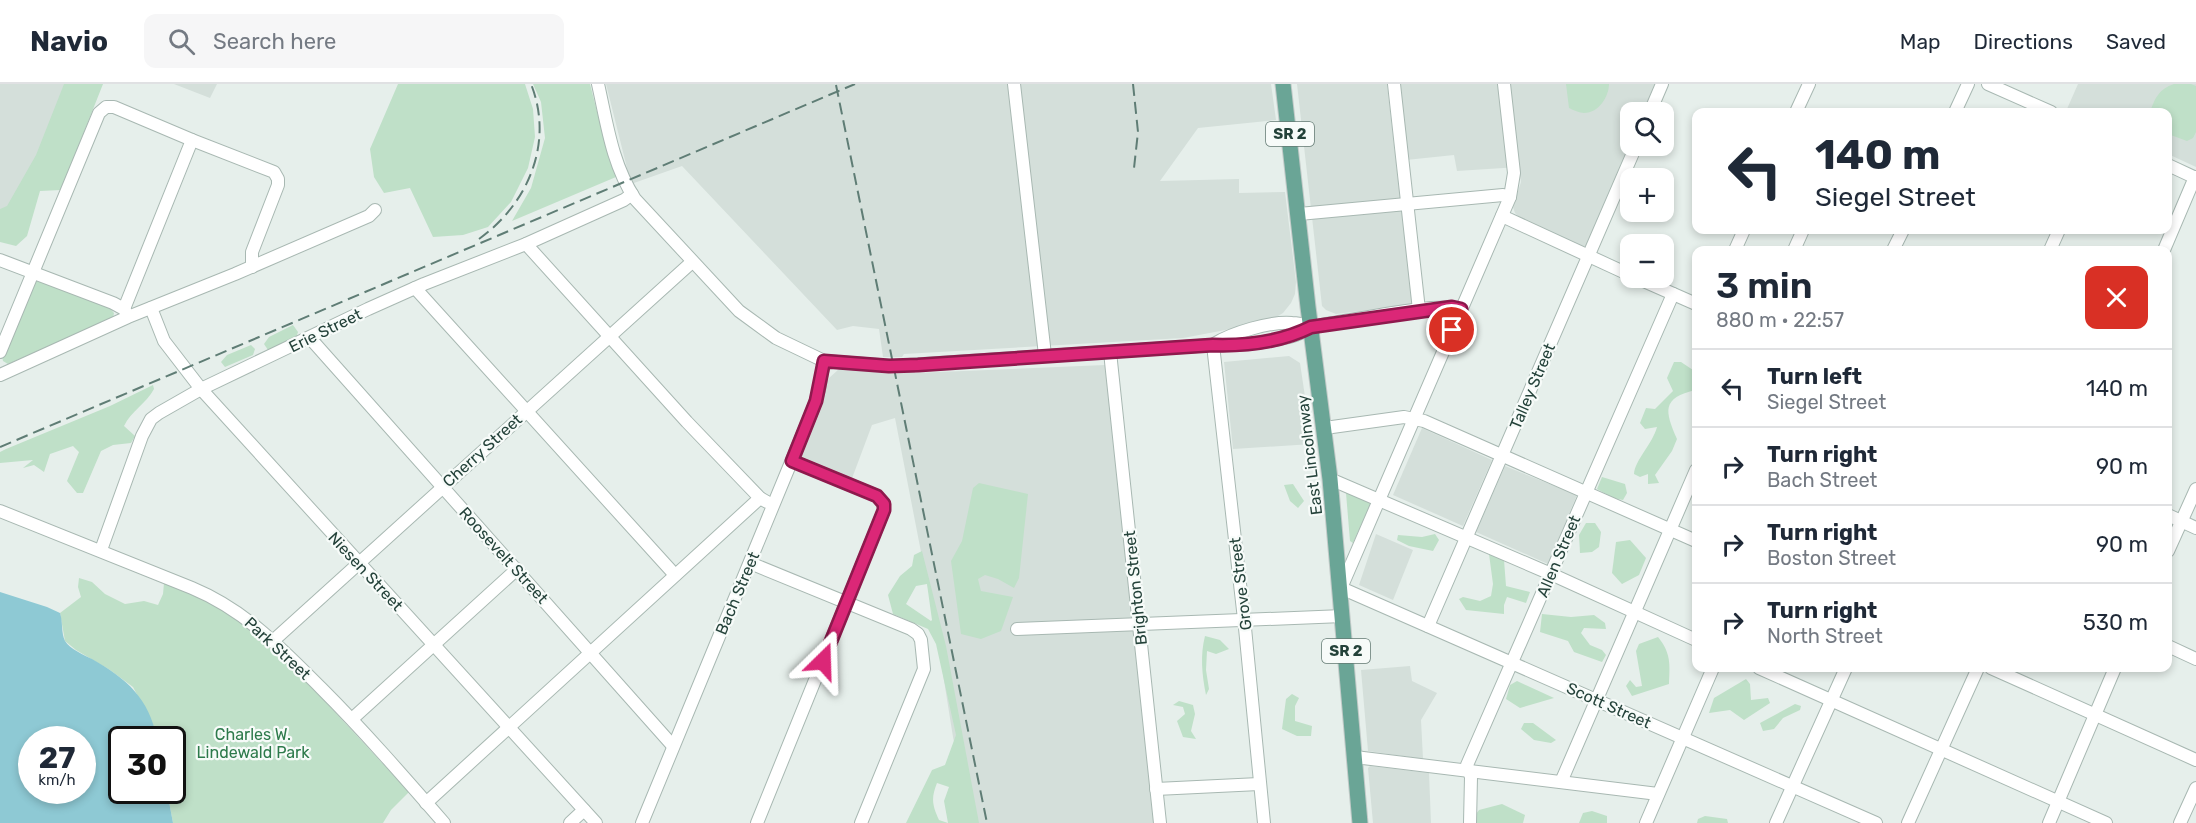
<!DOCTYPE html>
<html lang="en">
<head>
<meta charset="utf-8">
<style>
	:root { --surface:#fff; --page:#f6f6f7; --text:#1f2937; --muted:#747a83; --line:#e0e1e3 }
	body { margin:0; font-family:Rubik,sans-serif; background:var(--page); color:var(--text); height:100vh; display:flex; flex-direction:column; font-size:22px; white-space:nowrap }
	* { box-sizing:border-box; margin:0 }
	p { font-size:20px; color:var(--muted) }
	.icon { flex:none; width:33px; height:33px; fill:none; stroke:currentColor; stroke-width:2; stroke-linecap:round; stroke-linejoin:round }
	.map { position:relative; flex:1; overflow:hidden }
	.sheet { position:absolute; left:1692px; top:162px; width:480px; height:426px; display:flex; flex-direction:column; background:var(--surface); border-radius:12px; box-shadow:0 3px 9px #0003 }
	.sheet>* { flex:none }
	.hud { position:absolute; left:1692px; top:24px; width:480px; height:126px; border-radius:12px; box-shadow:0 3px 9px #0003; background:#fff; color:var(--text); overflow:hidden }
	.controls { position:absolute; left:1620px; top:18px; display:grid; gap:12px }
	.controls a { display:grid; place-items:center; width:54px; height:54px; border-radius:12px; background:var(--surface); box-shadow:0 3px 9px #0003; font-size:30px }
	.speed { position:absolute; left:18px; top:642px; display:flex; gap:12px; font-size:30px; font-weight:700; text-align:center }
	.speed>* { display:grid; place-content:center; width:78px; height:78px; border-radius:50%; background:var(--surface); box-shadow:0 3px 9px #0003; line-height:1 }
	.speed small { font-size:15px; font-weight:400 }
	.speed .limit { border:3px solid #111; border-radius:9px; background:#fff; color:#111 }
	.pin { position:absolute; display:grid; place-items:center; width:51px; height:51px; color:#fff; margin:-26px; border:3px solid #fff; border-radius:50%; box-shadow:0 2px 6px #0007 }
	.me { position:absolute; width:66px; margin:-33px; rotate:22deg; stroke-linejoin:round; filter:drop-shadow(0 0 4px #0008) }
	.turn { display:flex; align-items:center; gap:21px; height:126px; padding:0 24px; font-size:27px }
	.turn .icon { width:78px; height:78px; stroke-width:2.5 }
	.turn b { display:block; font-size:42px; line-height:51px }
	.round { display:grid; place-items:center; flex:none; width:63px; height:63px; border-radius:12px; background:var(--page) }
	.head { display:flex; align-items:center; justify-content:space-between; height:102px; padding:0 24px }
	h1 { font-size:36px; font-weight:600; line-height:45px }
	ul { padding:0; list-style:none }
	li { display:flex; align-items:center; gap:18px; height:78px; padding:0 24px; border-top:2px solid var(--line) }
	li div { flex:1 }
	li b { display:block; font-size:22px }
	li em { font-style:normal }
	header { display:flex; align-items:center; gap:36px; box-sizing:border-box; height:84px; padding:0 30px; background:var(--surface); border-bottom:2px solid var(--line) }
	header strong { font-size:28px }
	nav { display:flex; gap:33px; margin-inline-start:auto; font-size:21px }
	.search { width:420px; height:54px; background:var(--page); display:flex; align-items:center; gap:15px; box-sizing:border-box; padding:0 21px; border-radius:12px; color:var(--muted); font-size:22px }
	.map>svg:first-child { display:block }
	.built { fill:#d4dfda }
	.green { fill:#bfe0c8; fill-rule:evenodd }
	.water { fill:#8ec9d4; fill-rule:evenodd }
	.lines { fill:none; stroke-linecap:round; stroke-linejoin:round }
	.minor-casing { stroke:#a8b8b2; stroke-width:14 }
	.major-casing { stroke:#c2cac8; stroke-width:17 }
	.minor { stroke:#fff; stroke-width:12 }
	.major { stroke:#6aa596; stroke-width:15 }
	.rail { stroke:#5f7d75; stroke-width:2; stroke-dasharray:12 6; stroke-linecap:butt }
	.route-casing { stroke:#8e194d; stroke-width:15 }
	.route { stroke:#db2777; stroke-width:10 }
	.labels { text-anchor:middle; stroke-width:4.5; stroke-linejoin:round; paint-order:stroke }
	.shield { fill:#f7fbf9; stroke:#637a73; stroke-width:1.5 }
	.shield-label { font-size:15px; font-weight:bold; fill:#24423a }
	.street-label { font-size:16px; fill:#24423a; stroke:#f7fbf9 }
	.park-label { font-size:16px; fill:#2d7a4b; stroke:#f7fbf9 }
</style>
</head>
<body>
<header>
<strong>Navio</strong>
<div class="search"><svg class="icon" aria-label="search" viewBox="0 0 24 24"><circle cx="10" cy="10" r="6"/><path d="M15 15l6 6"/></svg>Search here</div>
<nav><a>Map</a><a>Directions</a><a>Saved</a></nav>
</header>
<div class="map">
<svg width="2196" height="739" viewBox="0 0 2196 739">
	<rect width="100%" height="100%" fill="#e6efeb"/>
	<g class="built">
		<path d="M0 0H71L9 138 0 137Z"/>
		<path d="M174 0H217L210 14Z"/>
		<path d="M606 0H1271L1276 36 1198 44 1160 97 1239 95V109L1285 108 1296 198 1295 210 1291 219 1283 229 1268 238 1183 254 904 270 902 273H883L879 245 853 242 837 246 682 82 631 100Z"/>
		<path d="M1297 0H1387L1412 218 1410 221 1336 230 1326 226 1322 222Z"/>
		<path d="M1397 0H1657L1645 28H1630V62L1587 162 1584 163 1520 134 1515 129 1513 123 1521 98 1519 83 1457 87 1454 71 1406 76Z"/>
		<path d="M2078 0H2196V83L2168 70V28H2074L2067 25Z"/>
		<path d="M1289 272 1300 279 1312 360 1233 365 1224 278Z"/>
		<path d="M1105 281 1112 333 1133 547 1135 549 1154 739H971L953 653 935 540 895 334 872 341 851 397 800 376 798 372 828 295 839 285 914 284 915 289Z"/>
		<path d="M1422 344 1492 376 1463 442 1393 411Z"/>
		<path d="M1505 382 1577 411 1548 480 1476 448Z"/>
		<path d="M1376 450 1413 466 1393 516 1359 501Z"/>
		<path d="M1410 582 1412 597 1437 609 1421 636 1423 675 1368 667 1361 586Z"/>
		<path d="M1370 682 1429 689 1431 739H1373L1368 684Z"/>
	</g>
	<g class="green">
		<path d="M64 0H103L61 106 40 107 27 152 16 162 0 158V125L7 122 36 71Z"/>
		<path d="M398 0H525L533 25 535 53 528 84 511 118 488 143 463 151 433 153 410 104 384 109 374 93 370 65Z"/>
		<path d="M533 0H590L609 75 616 93 512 137 531 104 545 54 541 18Z"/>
		<path d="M1566 0H1609C1609 12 1599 29 1584 29 1580 29 1573 26 1569 24Z"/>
		<path d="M2174 0H2191L2196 2V48L2193 54 2187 57 2168 50V28H2150C2155 14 2159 5 2174 0Z"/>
		<path d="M36 196 108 222 114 229 113 234 8 280 3 277 2 272Z"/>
		<path d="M293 241 298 248 296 254 268 266 264 260 269 253Z"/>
		<path d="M251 261 255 265 253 271 225 283 221 278 227 271Z"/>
		<path d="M1674 278H1681L1696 288V306C1661 314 1665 327 1677 355L1672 367 1655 391 1659 399 1648 400V390L1640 393 1634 390C1635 376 1653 359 1657 343L1645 345 1640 339 1646 324 1655 325 1673 307 1667 294Z"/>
		<path d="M153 301 154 305C146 320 131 327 124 342L135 352 131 359 113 361 101 367 83 409H77L67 397 79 368 73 362 50 370 44 388 34 381 23 384 33 376 0 379V368L6 365 110 322Z"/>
		<path d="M1602 393 1625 400 1627 409 1623 416 1613 414 1597 405Z"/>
		<path d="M979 399 1028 410 1019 494 1014 504 998 495 985 491 978 495 981 507 1013 513 1001 547 981 555 961 550 951 477 962 457 973 404Z"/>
		<path d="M1293 400 1304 417 1298 424 1290 417 1284 401Z"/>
		<path d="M1348 408 1370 417 1371 419 1353 459 1350 457 1346 409Z"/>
		<path d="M1586 439H1595L1601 448 1599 463 1592 468 1580 469 1579 451Z"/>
		<path d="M1435 450 1439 456 1433 467 1409 462 1397 456 1398 451 1422 453Z"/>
		<path d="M1630 456 1646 474 1639 491 1622 500 1612 489 1616 458Z"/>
		<path d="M922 467 946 562 979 739H906L932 686 945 681 956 651 936 560 928 545 893 530 888 511 900 492 912 482 914 471ZM927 500 932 536 931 537 906 520 916 502ZM937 699 949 703 944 717 948 739 939 736C932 721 931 714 937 699Z"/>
		<path d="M1489 470 1504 476 1506 502 1530 508 1526 519 1507 513 1504 521V530L1466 526 1459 515 1463 513 1480 517 1491 512 1493 500Z"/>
		<path d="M79 494 92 498 105 510 125 520 144 517 158 521 163 510 164 499 218 522 270 558 409 708 391 726 383 739H173L167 707 172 706V656L157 655 155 645 133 603 110 586 76 566 65 557 60 529 81 513 78 503Z"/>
		<path d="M1542 530 1571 533 1594 531 1605 539 1606 545 1584 544 1581 549 1590 561 1602 566 1606 571 1602 578 1574 568 1568 557 1540 548Z"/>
		<path d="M1205 552 1220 556 1229 565 1216 570 1207 567 1206 586 1209 605 1206 611C1202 591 1200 571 1205 552Z"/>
		<path d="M1658 553C1671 569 1670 580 1669 600L1632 612 1626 602 1630 596 1636 603 1642 602 1636 567 1639 560Z"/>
		<path d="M1746 595 1750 600 1751 616 1768 614 1770 619 1744 636 1730 626 1709 629 1714 614Z"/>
		<path d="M1517 597 1554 614 1520 624 1506 615 1510 601Z"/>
		<path d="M1292 610 1299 614 1295 622V637L1312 642 1311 652H1297L1282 645 1286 615Z"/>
		<path d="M1179 617 1193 621 1195 630 1191 647 1196 655 1183 653 1177 637 1185 630 1183 623 1173 621Z"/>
		<path d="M1795 620 1801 622 1800 626 1783 634 1774 645 1763 647 1760 639Z"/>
		<path d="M1524 639H1533L1556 656 1551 659 1534 656 1521 645Z"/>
		<path d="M1502 720 1525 731 1523 739H1473V734L1479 726Z"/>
		<path d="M1592 727 1607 732V739H1579L1583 729Z"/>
		<path d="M1705 732 1727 735 1728 739H1697L1698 735Z"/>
	</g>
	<path class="water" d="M0 508 47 523 60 529C63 538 61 549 65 557 70 565 84 571 92 575 127 595 149 614 157 655L122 656V706L167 707 173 739H0ZM32 656H82V706H32Z"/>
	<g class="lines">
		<g class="minor-casing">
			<g id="minor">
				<path d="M598 0C607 40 612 80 635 115L739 227 776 254 824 277 893 282 1213 261C1239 262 1264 259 1289 253 1303 249 1310 243 1326 240 1356 236 1435 218 1461 225"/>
				<path d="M1014 0 1045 271"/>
				<path d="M1394 0 1419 226"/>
				<path d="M1504 0 1514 89 1510 113 1341 504 1876 739"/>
				<path d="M1988 0 2051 28"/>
				<path d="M1650 28 1662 0"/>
				<path d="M1796 28 1809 0"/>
				<path d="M1955 28 1968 0"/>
				<path d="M2168 81 2196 94"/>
				<path d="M1299 130 1503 111 1510 113"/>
				<path d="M1502 132 1630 191"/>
				<path d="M526 160 687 338 760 414 767 418"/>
				<path d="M1735 166 1744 146"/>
				<path d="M1794 166 1803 146"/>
				<path d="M1893 166 1903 146"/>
				<path d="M2050 166 2059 146"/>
				<path d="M2164 166 2195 93"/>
				<path d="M0 176 113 219 124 225 128 232"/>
				<path d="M1637 194 1696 220"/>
				<path d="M415 204 675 491"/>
				<path d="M151 224 164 257 201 305 596 739"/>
				<path d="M124 225 192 56"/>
				<path d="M310 254 673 662"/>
				<path d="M1214 260C1232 249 1270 237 1292 239 1298 239 1305 241 1311 243"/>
				<path d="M1213 261 1245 544 1264 739"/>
				<path d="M0 268 99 29 106 23H114L192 56 274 88 278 95V101L252 168V183"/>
				<path d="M1110 268 1160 739"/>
				<path d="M0 291 128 233 235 190 369 132 375 126"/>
				<path d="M1325 344 1404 333 1424 337 1696 457"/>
				<path d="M1330 395 1551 490 1696 556"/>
				<path d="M0 427 192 504C245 526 281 564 321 604 364 647 404 693 444 739"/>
				<path d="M2168 431 2196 444"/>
				<path d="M101 466 142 352 151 335 159 329 201 305 368 225 424 200 526 160 624 116 632 110"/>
				<path d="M2168 467 2196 405"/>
				<path d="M750 479 911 545 918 550 921 556 924 585 861 739"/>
				<path d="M1428 542 1636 62"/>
				<path d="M1017 545 1343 532"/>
				<path d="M274 556 692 178"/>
				<path d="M2168 562 2196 575"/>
				<path d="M1759 584 2106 739"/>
				<path d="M1991 584 2196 676"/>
				<path d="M352 635 517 485"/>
				<path d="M1355 673 1658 710"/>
				<path d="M1561 698 1696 386"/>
				<path d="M1156 705 1259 700"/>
				<path d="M426 719 760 414"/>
				<path d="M570 739 584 726"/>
				<path d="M642 739 813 325 819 306 824 277"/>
				<path d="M757 739 884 426V420L877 412 792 377"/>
				<path d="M1470 739 1471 693 1467 681 1673 210"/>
				<path d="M1646 739 1713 584"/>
				<path d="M1776 739 1846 584"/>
				<path d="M1908 739 1978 584"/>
				<path d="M2049 739 2115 584"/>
				<path d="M2180 739 2196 704"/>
			</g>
		</g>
		<g class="major-casing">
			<path id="major" d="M1283 0 1308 223 1330 395 1360 739"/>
		</g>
		<use href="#minor" class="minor"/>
		<use href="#major" class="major"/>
		<g class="rail">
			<path d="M1133 0 1138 48 1134 84"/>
			<path d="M836 1 987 739"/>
			<path d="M479 155C529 119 554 58 531 0"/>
			<path d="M0 363 855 0"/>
		</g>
	</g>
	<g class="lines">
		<g class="route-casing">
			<path id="route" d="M823 577 884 426V420L877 412 792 377 816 317 824 277 889 282 918 281 1213 261C1246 262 1281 258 1311 243L1452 223 1461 225 1452 246"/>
		</g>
		<use href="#route" class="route"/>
	</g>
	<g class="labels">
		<g class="shield">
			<rect x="1266" y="38" width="48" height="24" rx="4.5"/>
			<rect x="1322" y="555" width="48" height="24" rx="4.5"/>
		</g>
		<g class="shield-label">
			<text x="1290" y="55">SR 2</text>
			<text x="1346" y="572">SR 2</text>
		</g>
		<g class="street-label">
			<text transform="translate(325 246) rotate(-26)" y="6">Erie Street</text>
			<text transform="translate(1532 302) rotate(-67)" y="6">Talley Street</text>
			<text transform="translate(482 366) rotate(-42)" y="6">Cherry Street</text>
			<text transform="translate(1309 371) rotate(-97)" y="6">East Lincolnway</text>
			<text transform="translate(504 471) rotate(48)" y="6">Roosevelt Street</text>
			<text transform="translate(1558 472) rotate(-67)" y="6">Allen Street</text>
			<text transform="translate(366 487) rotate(47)" y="6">Niesen Street</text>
			<text transform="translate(1240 500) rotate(-97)" y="6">Grove Street</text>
			<text transform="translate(1135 504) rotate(-96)" y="6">Brighton Street</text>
			<text transform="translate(737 509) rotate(-67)" y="6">Bach Street</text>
			<text transform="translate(278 564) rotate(43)" y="6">Park Street</text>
			<text transform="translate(1609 621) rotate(24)" y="6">Scott Street</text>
		</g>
		<g class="park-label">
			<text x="253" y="656">Charles W.<tspan x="253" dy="18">Lindewald Park</tspan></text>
		</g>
	</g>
</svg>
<div class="controls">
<a><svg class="icon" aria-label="search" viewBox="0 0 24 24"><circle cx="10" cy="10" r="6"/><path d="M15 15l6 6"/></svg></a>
<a>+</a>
<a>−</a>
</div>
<div class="speed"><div>27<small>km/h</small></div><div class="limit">30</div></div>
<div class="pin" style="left:1452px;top:246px;background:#d93025"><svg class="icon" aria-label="arrive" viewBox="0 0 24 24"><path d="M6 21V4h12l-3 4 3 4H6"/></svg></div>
<svg class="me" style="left:823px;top:577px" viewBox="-20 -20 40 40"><path d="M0-17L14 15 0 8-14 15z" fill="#db2777" stroke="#fff" stroke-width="4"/></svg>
<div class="hud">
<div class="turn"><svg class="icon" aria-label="left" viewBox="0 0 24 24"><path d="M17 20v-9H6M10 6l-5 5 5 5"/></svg><div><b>140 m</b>Siegel Street</div></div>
</div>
<section class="sheet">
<div class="head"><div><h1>3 min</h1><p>880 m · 22:57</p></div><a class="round" style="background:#d93025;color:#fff"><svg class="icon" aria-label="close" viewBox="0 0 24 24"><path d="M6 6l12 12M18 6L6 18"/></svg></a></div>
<ul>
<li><svg class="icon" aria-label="left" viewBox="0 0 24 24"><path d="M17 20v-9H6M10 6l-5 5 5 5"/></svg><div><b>Turn left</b><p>Siegel Street</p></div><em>140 m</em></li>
<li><svg class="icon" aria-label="right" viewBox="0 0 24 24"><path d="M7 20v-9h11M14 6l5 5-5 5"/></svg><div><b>Turn right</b><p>Bach Street</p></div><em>90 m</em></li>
<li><svg class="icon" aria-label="right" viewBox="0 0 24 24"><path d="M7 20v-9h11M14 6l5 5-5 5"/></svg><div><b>Turn right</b><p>Boston Street</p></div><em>90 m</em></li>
<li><svg class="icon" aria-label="right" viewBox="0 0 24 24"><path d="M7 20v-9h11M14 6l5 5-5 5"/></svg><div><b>Turn right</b><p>North Street</p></div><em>530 m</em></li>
</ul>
</section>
</div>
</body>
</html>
